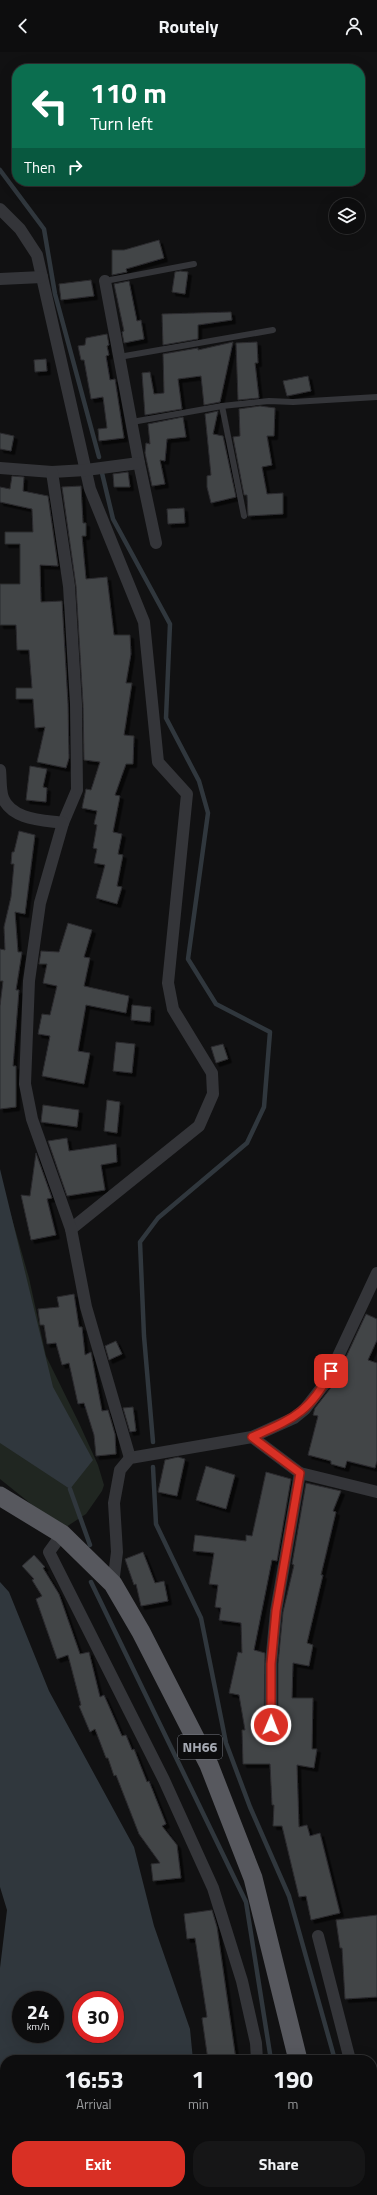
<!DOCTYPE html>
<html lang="en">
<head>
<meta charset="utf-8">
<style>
	:root { --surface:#0d0d0e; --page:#161617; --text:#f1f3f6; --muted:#9a9c9e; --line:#2d2d2e; --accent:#d93025 }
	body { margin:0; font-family:"Titillium Web",sans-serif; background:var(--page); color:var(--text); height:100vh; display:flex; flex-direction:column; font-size:15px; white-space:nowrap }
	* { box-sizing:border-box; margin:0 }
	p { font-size:13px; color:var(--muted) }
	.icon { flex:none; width:22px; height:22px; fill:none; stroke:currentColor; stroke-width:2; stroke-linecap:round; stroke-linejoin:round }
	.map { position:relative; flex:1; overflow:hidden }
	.side { position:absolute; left:0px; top:2003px; width:377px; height:140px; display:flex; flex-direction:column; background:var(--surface); border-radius:16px 16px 0 0; box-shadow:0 4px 16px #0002,0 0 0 1px var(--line) }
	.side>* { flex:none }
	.banner { position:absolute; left:12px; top:12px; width:353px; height:122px; border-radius:16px; box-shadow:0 4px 16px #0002,0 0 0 1px var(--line); background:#0b6e4f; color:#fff; overflow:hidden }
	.buttons { position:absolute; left:329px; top:146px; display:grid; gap:8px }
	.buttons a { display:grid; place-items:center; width:36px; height:36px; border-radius:50%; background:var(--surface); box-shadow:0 4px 16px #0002,0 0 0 1px var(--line); font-size:20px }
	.speed { position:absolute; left:12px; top:1939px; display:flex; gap:8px; font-size:20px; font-weight:700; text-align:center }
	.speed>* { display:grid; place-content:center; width:52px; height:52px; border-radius:50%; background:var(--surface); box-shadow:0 4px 16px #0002,0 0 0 1px var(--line); line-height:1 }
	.speed small { font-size:10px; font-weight:400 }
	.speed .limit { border:6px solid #d22; background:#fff; color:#111 }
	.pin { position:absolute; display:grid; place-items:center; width:34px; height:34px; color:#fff; margin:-17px; border-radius:8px; box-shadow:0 2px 6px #0006 }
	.me { position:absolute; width:44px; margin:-22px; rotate:1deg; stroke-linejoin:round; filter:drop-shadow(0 0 3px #0008) }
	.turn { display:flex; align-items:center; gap:14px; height:84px; padding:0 12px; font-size:18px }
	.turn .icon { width:52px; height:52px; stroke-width:2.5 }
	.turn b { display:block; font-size:28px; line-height:34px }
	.then { display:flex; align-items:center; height:38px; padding:0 12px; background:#0003; gap:8px; font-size:15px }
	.eta { display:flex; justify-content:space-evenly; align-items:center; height:68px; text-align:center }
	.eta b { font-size:24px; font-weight:700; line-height:28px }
	.cta { display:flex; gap:8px; margin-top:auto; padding:8px 12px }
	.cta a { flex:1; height:46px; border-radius:16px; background:var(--accent); color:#fff; font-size:16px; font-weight:700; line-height:46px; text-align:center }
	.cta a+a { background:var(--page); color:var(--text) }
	header { display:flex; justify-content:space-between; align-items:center; height:52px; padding:0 12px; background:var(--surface); font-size:18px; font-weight:700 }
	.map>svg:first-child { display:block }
	.green { fill:#202621 }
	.water { fill:#30373d; fill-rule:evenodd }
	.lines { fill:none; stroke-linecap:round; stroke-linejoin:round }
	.stream { stroke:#30373d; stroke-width:4.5 }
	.building { fill:#434447; stroke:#2b2b2e; filter:url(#shadow) }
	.service { stroke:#343539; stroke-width:6 }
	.minor { stroke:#343539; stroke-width:12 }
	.trunk { stroke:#57585e; stroke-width:19 }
	.route-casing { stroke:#8d1f18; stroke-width:10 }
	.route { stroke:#d93025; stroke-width:7 }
	.labels { text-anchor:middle; stroke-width:3.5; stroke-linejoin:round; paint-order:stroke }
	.shield { fill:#0c0c0d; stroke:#767980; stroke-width:1 }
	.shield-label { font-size:14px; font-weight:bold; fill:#a4a8b1 }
</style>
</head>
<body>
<header><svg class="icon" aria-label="back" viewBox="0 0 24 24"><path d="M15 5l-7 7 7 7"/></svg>Routely<svg class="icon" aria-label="person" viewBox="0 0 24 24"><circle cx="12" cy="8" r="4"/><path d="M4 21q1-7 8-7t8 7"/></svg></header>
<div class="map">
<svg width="377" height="2143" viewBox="0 0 377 2143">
	<defs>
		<filter id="shadow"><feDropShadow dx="3.5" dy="3.5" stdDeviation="0" flood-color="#0009"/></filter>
	</defs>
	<rect width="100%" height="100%" fill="#111112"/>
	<path class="green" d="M0 1125 29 1226 46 1304 79 1371 98 1413 104 1433 102 1439 86 1462 66 1475 51 1468 0 1427Z"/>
	<g class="water">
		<path d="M0 1117 53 1335 93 1408 70 1437 0 1391Z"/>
		<path d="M0 1530 9 1540 49 1639 134 1795 154 1874 190 1977 193 2008H5V2097L0 2064V1916L7 1858 0 1835ZM21 1948H55V1982H21ZM81 1948H115V1982H81Z"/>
		<path d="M58 2138H213L215 2143H62Z"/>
	</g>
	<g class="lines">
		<g class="stream">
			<path d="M0 118 44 177 55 242 99 405"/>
			<path d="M102 421 113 467 170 572 166 666 199 729 208 761 188 907 216 952 270 980 264 1055 247 1091 158 1166 140 1190 144 1284 153 1390"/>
			<path d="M153 1415 156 1472 201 1566 226 1691 250 1755 289 1844 335 2008"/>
			<path d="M70 1437 90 1493"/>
			<path d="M91 1530 246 1850 271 2008"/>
			<path d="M292 2138V2143"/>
		</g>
	</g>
	<g class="building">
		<path d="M159 188 164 206 126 217 127 220 112 223V198H124Z"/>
		<path d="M180 219 188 220 185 242 172 240 175 220Z"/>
		<path d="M91 228 94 244 61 248 59 232Z"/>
		<path d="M129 229 137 269 141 268 144 287 124 291 122 280 124 279 114 232Z"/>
		<path d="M231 260 232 268 198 273V287L163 293 162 262Z"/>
		<path d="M107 282 109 293 107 294 109 303 106 304 110 328 115 327 124 386 99 389 98 377 107 376 103 345 91 347 84 308H81L78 294 85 293 86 286Z"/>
		<path d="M233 290 220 350 204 353 201 324 178 327 182 357 145 363 142 321 150 320 154 342 164 341 163 302 198 296V298Z"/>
		<path d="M257 290 258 311H255L259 346 238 348 236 291Z"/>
		<path d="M46 307 47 319 35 320 34 308Z"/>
		<path d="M308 324 311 339 287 344 283 329Z"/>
		<path d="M260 354 275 356 274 384H267L272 413 262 415 267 442 283 441V462L248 464 247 443H244L233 385 240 384 239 357Z"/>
		<path d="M218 359 213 382 223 384 236 445 211 451 207 435V424L211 423 205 362Z"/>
		<path d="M183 365 186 385 167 387 165 409 160 408 165 432 152 434 145 401 146 391 150 392 148 372Z"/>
		<path d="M0 381 14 384 11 399 0 397Z"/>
		<path d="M128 420 130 435H114L113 422Z"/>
		<path d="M12 424 24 425 23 439 48 444 58 514 40 513 41 550 62 549 68 652 69 706 66 716 37 710 45 675 35 676 33 647H16V636H32L29 598H17L16 573H0V532H20V492H5V480H33L32 457 0 450V435L10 437Z"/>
		<path d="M81 434 83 471H86V484H82L86 527 107 525 114 583H130L131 602 126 631H132L124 683 134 684 133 712H126L115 743 120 744 113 780 122 782 118 802 123 803 117 834 122 835 117 852 96 846 105 813 94 811 97 797 93 796 97 773 94 772 97 759 82 756 86 737 91 738 100 710 84 708 83 652 76 534 62 435Z"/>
		<path d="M184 456 185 471 168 472 167 457Z"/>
		<path d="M30 714 47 717 43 735 47 736 46 750 26 748Z"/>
		<path d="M19 779 35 783 25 862 15 860 18 900H22L16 938H19L13 1014H16V1055L0 1057V954L3 929H0V897L5 898 4 875 11 845 14 812H11L12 800H14Z"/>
		<path d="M68 871 92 878 84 905 90 906 84 934 129 944 126 961 86 953 78 999 90 1001 84 1032 42 1024 50 984 38 982 42 962 50 963 57 934 43 931 47 912H39L41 899 59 900Z"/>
		<path d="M132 953 151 955 150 970 131 968Z"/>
		<path d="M116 990 135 992 132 1021 113 1019Z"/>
		<path d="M223 992 228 1007 216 1011 211 995Z"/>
		<path d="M107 1048 120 1050 117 1081 104 1079Z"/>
		<path d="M43 1053 79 1058 77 1075 41 1070Z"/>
		<path d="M67 1086 69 1099 116 1092 117 1110 101 1113 105 1138 67 1144 48 1089Z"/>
		<path d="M36 1101 52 1146 47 1147 56 1183 31 1188 21 1143 30 1144Z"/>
		<path d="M74 1242 79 1275H82L85 1303 91 1300 102 1359 108 1358 115 1382 116 1402 96 1404 94 1383 84 1351 78 1352 69 1311 62 1313 56 1291 47 1292 44 1273H40L38 1257 59 1255 57 1245Z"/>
		<path d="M366 1262 377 1267V1288L368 1308 377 1311V1409L375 1416 347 1409 345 1416 331 1412V1409L308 1403 318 1364 313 1363 315 1356 333 1333Z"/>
		<path d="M116 1289 122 1302 109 1308 105 1294Z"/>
		<path d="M133 1355 136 1379 130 1380 123 1356Z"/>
		<path d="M178 1405 185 1407 177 1444 158 1440 165 1408Z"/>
		<path d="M206 1414 235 1423 226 1457 196 1448Z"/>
		<path d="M266 1420 291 1427 277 1509 272 1508 254 1598 265 1601 264 1673 265 1677 271 1680 275 1679 278 1673V1612L283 1560 294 1513 292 1512 306 1431 341 1439 333 1459 336 1460 321 1523H323L307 1591 313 1593 309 1614 293 1611 292 1646H313L312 1697H317L314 1716 297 1713 299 1775 307 1773 310 1784 320 1781 340 1861 311 1868 306 1844 299 1845 282 1774H273L274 1753H272L270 1712H243L242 1678H245L239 1643 229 1641 238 1600 242 1601 241 1571 219 1568 221 1556 215 1555 218 1533 209 1532 214 1501 193 1499 195 1483 246 1489V1483L252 1484Z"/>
		<path d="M143 1500 155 1531 164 1529 168 1549 141 1554 136 1532 134 1533 125 1507Z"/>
		<path d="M34 1503 45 1515 43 1516 59 1542 80 1602 89 1600 100 1645 104 1643 122 1684 126 1683 132 1698 134 1697 147 1730 149 1729 166 1772 162 1774 177 1793 181 1826 153 1829 151 1812 160 1811 139 1782 116 1723 114 1724 108 1706H106L95 1677 90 1680 79 1654 81 1653 68 1603 57 1607 36 1547 42 1544 32 1528 34 1527 22 1514Z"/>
		<path d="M212 1858 217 1875 236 2008H208L202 1966 207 1965 195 1886 187 1887 184 1862Z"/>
		<path d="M377 1863V1945L345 1947 342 1896H340L336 1868Z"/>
	</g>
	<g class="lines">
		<g class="service">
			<path d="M105 229 194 212"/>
			<path d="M119 305 273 278"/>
			<path d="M222 354 244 464"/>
			<path d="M132 370 222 354 269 349 293 350 377 345"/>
		</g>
		<g class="minor">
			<path d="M0 157 20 177 37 203 90 437 144 570 158 710 187 742 168 931 173 957 212 1021 213 1042 199 1074 71 1177"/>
			<path d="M0 227 42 225"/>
			<path d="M105 229 139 411 156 491"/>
			<path d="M0 416 52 420 86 418 139 411"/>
			<path d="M52 420 69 534 76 652 77 738 63 771"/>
			<path d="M0 718C1 726 0 738 3 746 12 768 43 768 63 771L40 851 29 929 25 1032 32 1067 71 1177 86 1255 130 1406"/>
			<path d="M252 1385 300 1421 276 1559 271 1612V1673"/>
			<path d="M300 1421 377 1440"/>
			<path d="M62 1482 49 1500 164 1728 213 1836 242 1929 256 1991 257 2008"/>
			<path d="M113 1532 117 1500 114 1451 120 1418 130 1406 252 1385 294 1366 305 1357 326 1330 377 1221"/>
			<path d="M318 1884 350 2008"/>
			<path d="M372 2076 377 2074"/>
			<path d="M372 2108 376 2135"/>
			<path d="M270 2138 271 2143"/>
			<path d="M336 2138 338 2143"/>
		</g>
		<g class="trunk">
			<path d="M0 1444 62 1482 113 1532 141 1580 209 1713 253 1826 298 2008"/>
			<path d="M372 2130 377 2135"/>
		</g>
	</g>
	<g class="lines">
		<g class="route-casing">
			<path id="route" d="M271 1673V1612L276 1559 300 1421 252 1385C292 1367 310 1361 331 1319"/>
		</g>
		<use href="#route" class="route"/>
	</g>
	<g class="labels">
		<rect class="shield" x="178" y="1683" width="44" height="24" rx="3"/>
		<g class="shield-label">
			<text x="200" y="1700">NH66</text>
		</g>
	</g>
</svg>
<div class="buttons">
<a><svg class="icon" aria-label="layers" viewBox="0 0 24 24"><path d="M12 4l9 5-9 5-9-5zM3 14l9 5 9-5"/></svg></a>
</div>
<div class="speed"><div>24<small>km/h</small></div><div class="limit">30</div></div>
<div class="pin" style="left:331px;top:1319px;background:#d93025"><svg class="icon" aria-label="arrive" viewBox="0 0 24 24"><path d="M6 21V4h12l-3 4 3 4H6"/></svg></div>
<svg class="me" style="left:271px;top:1673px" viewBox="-20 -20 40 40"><circle r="17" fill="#d93025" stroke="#fff" stroke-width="3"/><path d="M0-11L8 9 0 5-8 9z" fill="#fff"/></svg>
<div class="banner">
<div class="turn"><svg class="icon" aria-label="left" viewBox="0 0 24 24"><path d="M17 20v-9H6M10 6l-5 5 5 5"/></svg><div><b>110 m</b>Turn left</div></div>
<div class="then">Then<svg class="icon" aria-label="right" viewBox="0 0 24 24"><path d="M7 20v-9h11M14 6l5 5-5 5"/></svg></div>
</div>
<section class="side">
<div class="eta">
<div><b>16:53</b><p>Arrival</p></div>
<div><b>1</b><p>min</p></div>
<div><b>190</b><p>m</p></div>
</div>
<div class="cta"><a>Exit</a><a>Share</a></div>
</section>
</div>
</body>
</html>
